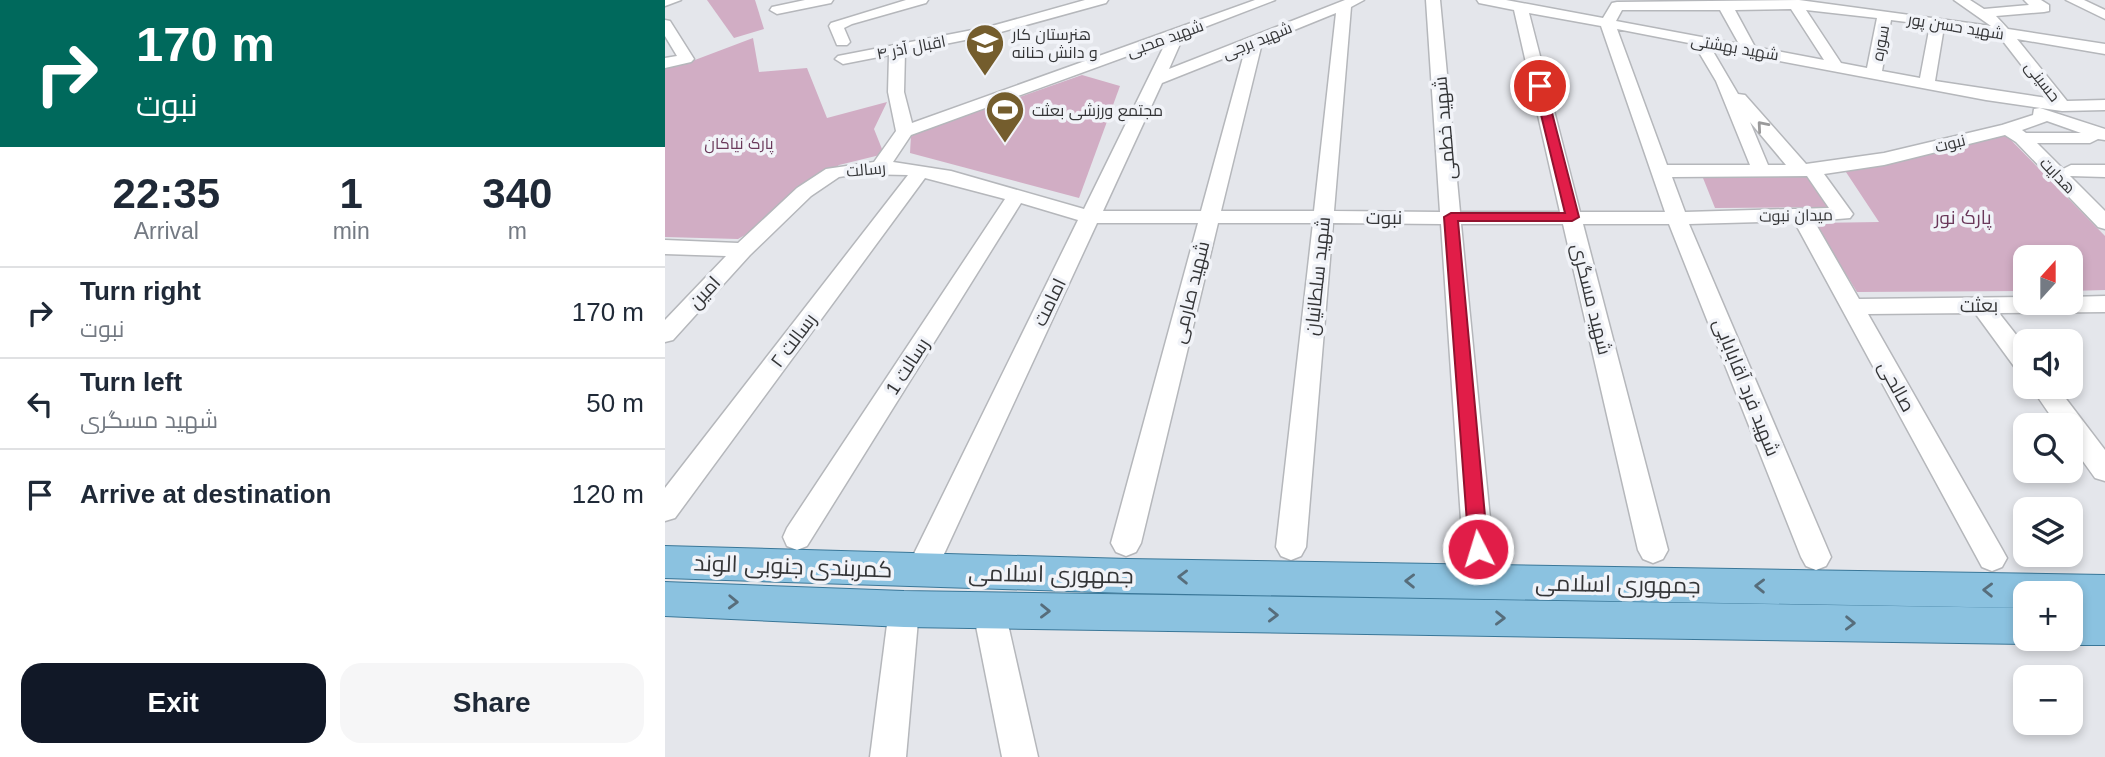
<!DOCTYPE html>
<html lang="en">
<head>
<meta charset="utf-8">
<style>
	:root { --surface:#fff; --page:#f6f6f7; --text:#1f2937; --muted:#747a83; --line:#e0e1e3; --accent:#111827 }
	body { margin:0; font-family:Arial,Cairo,sans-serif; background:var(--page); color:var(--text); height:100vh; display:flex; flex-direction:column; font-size:26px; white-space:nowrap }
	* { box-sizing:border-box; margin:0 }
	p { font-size:23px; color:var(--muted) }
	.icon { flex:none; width:38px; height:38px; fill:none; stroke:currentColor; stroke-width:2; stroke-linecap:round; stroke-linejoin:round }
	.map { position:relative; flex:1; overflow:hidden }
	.drawer { display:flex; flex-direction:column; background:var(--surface); width:665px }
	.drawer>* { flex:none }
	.top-card { background:#00695c; color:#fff; overflow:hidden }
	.needle { width:46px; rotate:21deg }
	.fabs { position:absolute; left:1348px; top:245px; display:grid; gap:14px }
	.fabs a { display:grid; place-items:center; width:70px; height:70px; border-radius:14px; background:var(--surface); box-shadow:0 4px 10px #0003; font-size:35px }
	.pin { position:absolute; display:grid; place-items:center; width:60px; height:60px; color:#fff; margin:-30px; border:4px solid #fff; border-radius:50%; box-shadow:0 2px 7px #0007 }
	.me { position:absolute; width:77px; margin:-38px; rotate:355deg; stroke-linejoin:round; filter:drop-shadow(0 0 5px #0008) }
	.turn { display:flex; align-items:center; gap:24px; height:147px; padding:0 21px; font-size:32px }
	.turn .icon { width:91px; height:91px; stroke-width:2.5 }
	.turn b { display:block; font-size:49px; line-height:60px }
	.eta { display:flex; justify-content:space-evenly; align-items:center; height:119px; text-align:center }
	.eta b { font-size:42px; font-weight:800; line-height:49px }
	.button { display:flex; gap:14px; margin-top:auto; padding:14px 21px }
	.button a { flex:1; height:80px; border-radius:21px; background:var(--accent); color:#fff; font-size:28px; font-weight:800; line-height:80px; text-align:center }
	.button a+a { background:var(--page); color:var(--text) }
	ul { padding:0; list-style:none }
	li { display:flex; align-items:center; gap:21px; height:91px; padding:0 21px; border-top:2px solid var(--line) }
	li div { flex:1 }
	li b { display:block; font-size:26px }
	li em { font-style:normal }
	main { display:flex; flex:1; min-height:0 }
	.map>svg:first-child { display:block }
	.green { fill:#d1adc4 }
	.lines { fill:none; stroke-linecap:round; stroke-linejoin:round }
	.minor-casing { stroke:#b5b7bb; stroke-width:3 }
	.major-casing { stroke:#3a7798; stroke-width:2 }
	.minor { fill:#fff; fill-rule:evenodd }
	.major { fill:#8bc2e0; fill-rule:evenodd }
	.oneway { stroke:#9a9a9b }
	.oneway2 { stroke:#576d7b }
	.route { fill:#e11d48; stroke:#92132f; stroke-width:2 }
	.labels { text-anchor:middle; stroke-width:7; stroke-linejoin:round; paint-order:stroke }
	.far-street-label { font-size:16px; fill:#343537; stroke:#f1f3f8 }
	.far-poi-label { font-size:16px; fill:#343537; stroke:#f1f3f8; text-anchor:start }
	.far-park-label { font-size:16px; fill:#6a385a; stroke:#f1f3f8 }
	.street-label { font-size:19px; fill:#343537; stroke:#f1f3f8 }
	.park-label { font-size:19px; fill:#6a385a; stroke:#f1f3f8 }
	.near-street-label { font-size:23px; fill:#343537; stroke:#f1f3f8 }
</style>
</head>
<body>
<main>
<section class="drawer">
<div class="top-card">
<div class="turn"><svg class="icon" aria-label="right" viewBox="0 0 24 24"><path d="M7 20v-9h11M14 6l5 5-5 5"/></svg><div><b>170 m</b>نبوت</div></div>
</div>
<div class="eta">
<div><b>22:35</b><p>Arrival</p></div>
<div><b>1</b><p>min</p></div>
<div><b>340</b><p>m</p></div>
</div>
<ul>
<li><svg class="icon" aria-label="right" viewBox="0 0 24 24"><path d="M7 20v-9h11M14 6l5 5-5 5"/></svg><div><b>Turn right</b><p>نبوت</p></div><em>170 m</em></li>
<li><svg class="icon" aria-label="left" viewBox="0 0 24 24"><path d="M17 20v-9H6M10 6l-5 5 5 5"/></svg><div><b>Turn left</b><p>شهید مسگری</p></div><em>50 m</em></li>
<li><svg class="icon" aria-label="arrive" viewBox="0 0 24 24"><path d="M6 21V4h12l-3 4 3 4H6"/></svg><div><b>Arrive at destination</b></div><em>120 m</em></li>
</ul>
<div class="button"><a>Exit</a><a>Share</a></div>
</section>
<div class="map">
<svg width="1440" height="757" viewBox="0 0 1440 757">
	<rect width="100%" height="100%" fill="#e4e6eb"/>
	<g class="green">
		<path d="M42 0H90L99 29 69 38Z"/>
		<path d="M88 38 94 72 142 68 162 118 222 102 209 129 219 154 174 165 98 225 73 239 0 237V68L14 66Z"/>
		<path d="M417 75 455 86 414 198 245 153 246 135Z"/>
		<path d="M1341 135 1440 236V290L1405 291V257H1360V291L1192 292 1149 223 1214 222 1177 166Z"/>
		<path d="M1143 176 1164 207 1050 208 1038 178Z"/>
	</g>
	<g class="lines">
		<g class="minor-casing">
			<g id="minor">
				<path d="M0 0H16L0 6Z"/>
				<path d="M140 0H168L166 3 112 14 105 10 107 7Z"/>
				<path d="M241 0H263L261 3 187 24 179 28 185 42 182 45H172L164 26 166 23Z"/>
				<path d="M420 0H443L441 3 325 35 240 52 239 92 247 123 590 0H610L519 35 504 69 680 0H699L686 7 669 211 775 212 761 0H775L795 212H895L849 10 814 3 812 0H841L938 18 947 3 952 2 1134 0 1326 26 1289 0H1305L1319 9 1364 5 1359 0H1376L1384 5V11L1379 12 1331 16 1343 29 1440 44V54L1352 39 1402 101 1440 100V110L1397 111 1321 100 1046 48 1073 94 1080 95 1141 164 1219 153 1337 125 1368 115 1369 109 1375 108 1440 129V140L1433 139 1425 143H1372L1398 169 1406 165H1440V177L1405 176 1440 211V229L1433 227 1351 142 1340 135 1219 165 1159 174 1188 214 1185 218 1149 221 1194 299 1360 297V303H1405V297L1440 296V312L1334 313 1360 346V372L1351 369 1310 313 1203 314 1337 549 1342 558 1337 567 1327 571 1317 567 1129 221 1024 224 1166 557 1161 566 1151 570 1141 566 1136 557 1004 224H918L1003 550 998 559 988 563 978 559 973 550 898 224H796L828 549 823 558 813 562 803 558 798 549 776 224 668 223 641 547 636 556 626 560 616 556 611 547 648 223H553L476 543 471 552 461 556 451 552 446 543 533 223H432L267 580 256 584 245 580 241 570 413 220 356 203 142 546 132 550 122 546 118 537 122 528 340 199 260 178 10 518 0 521V488L243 175 193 174 174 177 146 196 85 255 8 340 0 342V320L61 256 0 254V240L73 243 132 188 161 169 209 162 231 131 223 92 224 55 178 64 170 59 173 56 323 27ZM1126 9 1159 60 1090 47 1070 10ZM957 10H1055L1074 44 951 21ZM1141 10 1212 18 1202 68 1176 63ZM671 13 649 211H556L597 43ZM864 13 936 26 1000 212H915ZM1226 20 1265 25 1255 78 1217 71ZM1279 27 1334 36 1382 98 1270 81ZM952 29 1029 44 1051 81 1085 165H1002ZM501 42 419 209 286 171 228 162 246 135ZM580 50 536 211H438L497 83ZM1382 121 1416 133H1361L1357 130ZM1085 122 1121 165H1103ZM1142 176 1164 208 1020 212 1007 177Z"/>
				<path d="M1401 0H1419L1440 10V19Z"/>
				<path d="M0 20 5 21 29 59 26 62 0 68V58L12 56 0 36Z"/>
				<path d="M1366 387H1392L1440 450V481L1430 478 1405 443V425H1392Z"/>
				<path d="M239 594 250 599 254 609 241 757H205L224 609 228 599Z"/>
				<path d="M324 596 335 601 340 611 373 757H337L308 611 313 601Z"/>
			</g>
		</g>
		<g class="major-casing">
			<g id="major">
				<path d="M0 546 463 559 1440 575V645H1405L1391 640 1405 639V609H1418H1405V593H1360V608L463 593 0 578Z"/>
				<path d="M0 582 239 591 1360 608V639H1374L1360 644 239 627 0 616Z"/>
			</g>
		</g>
		<use href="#minor" class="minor"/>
		<use href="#major" class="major"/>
	</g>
	<defs><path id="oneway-chevron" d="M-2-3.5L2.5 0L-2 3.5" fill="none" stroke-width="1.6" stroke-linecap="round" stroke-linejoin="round" transform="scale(1.75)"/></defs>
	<use class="oneway" href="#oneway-chevron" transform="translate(1097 126) rotate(-131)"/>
	<g class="oneway2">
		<use href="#oneway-chevron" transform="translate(518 577) rotate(-179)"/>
		<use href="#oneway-chevron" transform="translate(745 581) rotate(-179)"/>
		<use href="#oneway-chevron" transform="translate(1095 586) rotate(-179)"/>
		<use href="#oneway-chevron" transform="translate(1323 590) rotate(-179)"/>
		<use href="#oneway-chevron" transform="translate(68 602) rotate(2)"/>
		<use href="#oneway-chevron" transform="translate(380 611) rotate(1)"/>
		<use href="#oneway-chevron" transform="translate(608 615) rotate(1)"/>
		<use href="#oneway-chevron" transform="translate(835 618) rotate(1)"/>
		<use href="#oneway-chevron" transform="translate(1185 623) rotate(1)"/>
	</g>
	<path class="route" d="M875 83 880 86 914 217 907 221H793L823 549 820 555 813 557 806 555 804 549 779 217 786 213H900L869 86Z"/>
	<defs>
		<g id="school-pin" transform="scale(2.0125)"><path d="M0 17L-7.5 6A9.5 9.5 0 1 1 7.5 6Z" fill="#745d2d" stroke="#f1f3f8"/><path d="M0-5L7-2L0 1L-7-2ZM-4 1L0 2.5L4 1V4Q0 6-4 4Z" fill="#fff"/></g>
		<g id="stadium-pin" transform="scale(2.0125)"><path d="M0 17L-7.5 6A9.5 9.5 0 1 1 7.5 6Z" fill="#745d2d" stroke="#f1f3f8"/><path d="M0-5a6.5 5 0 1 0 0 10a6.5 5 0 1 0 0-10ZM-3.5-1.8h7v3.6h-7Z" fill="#fff"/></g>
	</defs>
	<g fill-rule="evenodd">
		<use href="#school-pin" x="320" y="43"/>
		<use href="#stadium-pin" x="340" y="110"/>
	</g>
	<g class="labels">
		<g class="far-street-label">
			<text transform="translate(1291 26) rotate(9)" y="6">شهید حسن پور</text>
			<text transform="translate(500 38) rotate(-20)" y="6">شهید محبی</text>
			<text transform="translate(592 40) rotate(-22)" y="6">شهید برجی</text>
			<text transform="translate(1215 43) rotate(-79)" y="6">سوره</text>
			<text transform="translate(246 47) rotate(-11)" y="6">اقبال آذر ۴</text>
			<text transform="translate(1070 47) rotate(10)" y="6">شهید بهشتی</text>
			<text transform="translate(1378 81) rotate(52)" y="6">حسینی</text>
			<text transform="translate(1285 143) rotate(-14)" y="6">نبوت</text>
			<text transform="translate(201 169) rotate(-5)" y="6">رسالت</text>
			<text transform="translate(1393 175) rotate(46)" y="6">هدایت</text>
			<text transform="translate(1131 215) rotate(-1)" y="6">میدان نبوت</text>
		</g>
		<g class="far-poi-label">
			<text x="347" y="40">هنرستان کار<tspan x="347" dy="18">و دانش حنانه</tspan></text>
			<text x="367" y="116">مجتمع ورزشی بعثت</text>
		</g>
		<g class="far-park-label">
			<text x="74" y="149">پارک نیاکان</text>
		</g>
		<g class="street-label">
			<text transform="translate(779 128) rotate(-95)" y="7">شهید خطمی</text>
			<text x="719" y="224">نبوت</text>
			<text transform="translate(652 276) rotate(-84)" y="7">شهید سلطانیان</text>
			<text transform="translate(39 292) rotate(-47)" y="7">امین</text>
			<text transform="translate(525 292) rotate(-76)" y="7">شهید صارمی</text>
			<text transform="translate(927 299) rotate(76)" y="7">شهید مسگری</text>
			<text transform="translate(384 302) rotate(-64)" y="7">امامت</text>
			<text transform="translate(1314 305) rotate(-1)" y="7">بعثت</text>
			<text transform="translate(128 340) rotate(-53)" y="7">رسالت ۲</text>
			<text transform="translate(242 366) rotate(-57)" y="7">رسالت 1</text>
			<text transform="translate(1232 386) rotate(61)" y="7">صالحی</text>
			<text transform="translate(1082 387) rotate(68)" y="7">شهید فرد آقابابایی</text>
		</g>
		<g class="park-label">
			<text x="1298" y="224">پارک نور</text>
		</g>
		<g class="near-street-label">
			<text transform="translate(128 566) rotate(2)" y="8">کمربندی جنوبی الوند</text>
			<text transform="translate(386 574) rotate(1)" y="8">جمهوری اسلامی</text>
			<text transform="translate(953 584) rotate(1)" y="8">جمهوری اسلامی</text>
		</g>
	</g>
</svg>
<div class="fabs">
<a><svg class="needle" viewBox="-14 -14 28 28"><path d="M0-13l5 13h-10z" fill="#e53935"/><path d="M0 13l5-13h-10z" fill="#747a83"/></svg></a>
<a><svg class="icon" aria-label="sound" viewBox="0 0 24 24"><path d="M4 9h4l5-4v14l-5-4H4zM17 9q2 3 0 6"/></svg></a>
<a><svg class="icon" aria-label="search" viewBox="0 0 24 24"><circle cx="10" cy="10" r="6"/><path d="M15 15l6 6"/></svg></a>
<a><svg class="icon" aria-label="layers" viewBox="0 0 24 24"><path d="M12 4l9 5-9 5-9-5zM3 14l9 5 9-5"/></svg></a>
<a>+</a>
<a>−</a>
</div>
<div class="pin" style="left:875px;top:86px;background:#d93025"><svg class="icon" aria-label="arrive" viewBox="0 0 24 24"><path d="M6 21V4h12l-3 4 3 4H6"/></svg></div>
<svg class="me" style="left:813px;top:549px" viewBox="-20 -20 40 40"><circle r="17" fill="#e11d48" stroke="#fff" stroke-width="3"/><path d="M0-11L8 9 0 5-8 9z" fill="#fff"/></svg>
</div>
</main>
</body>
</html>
